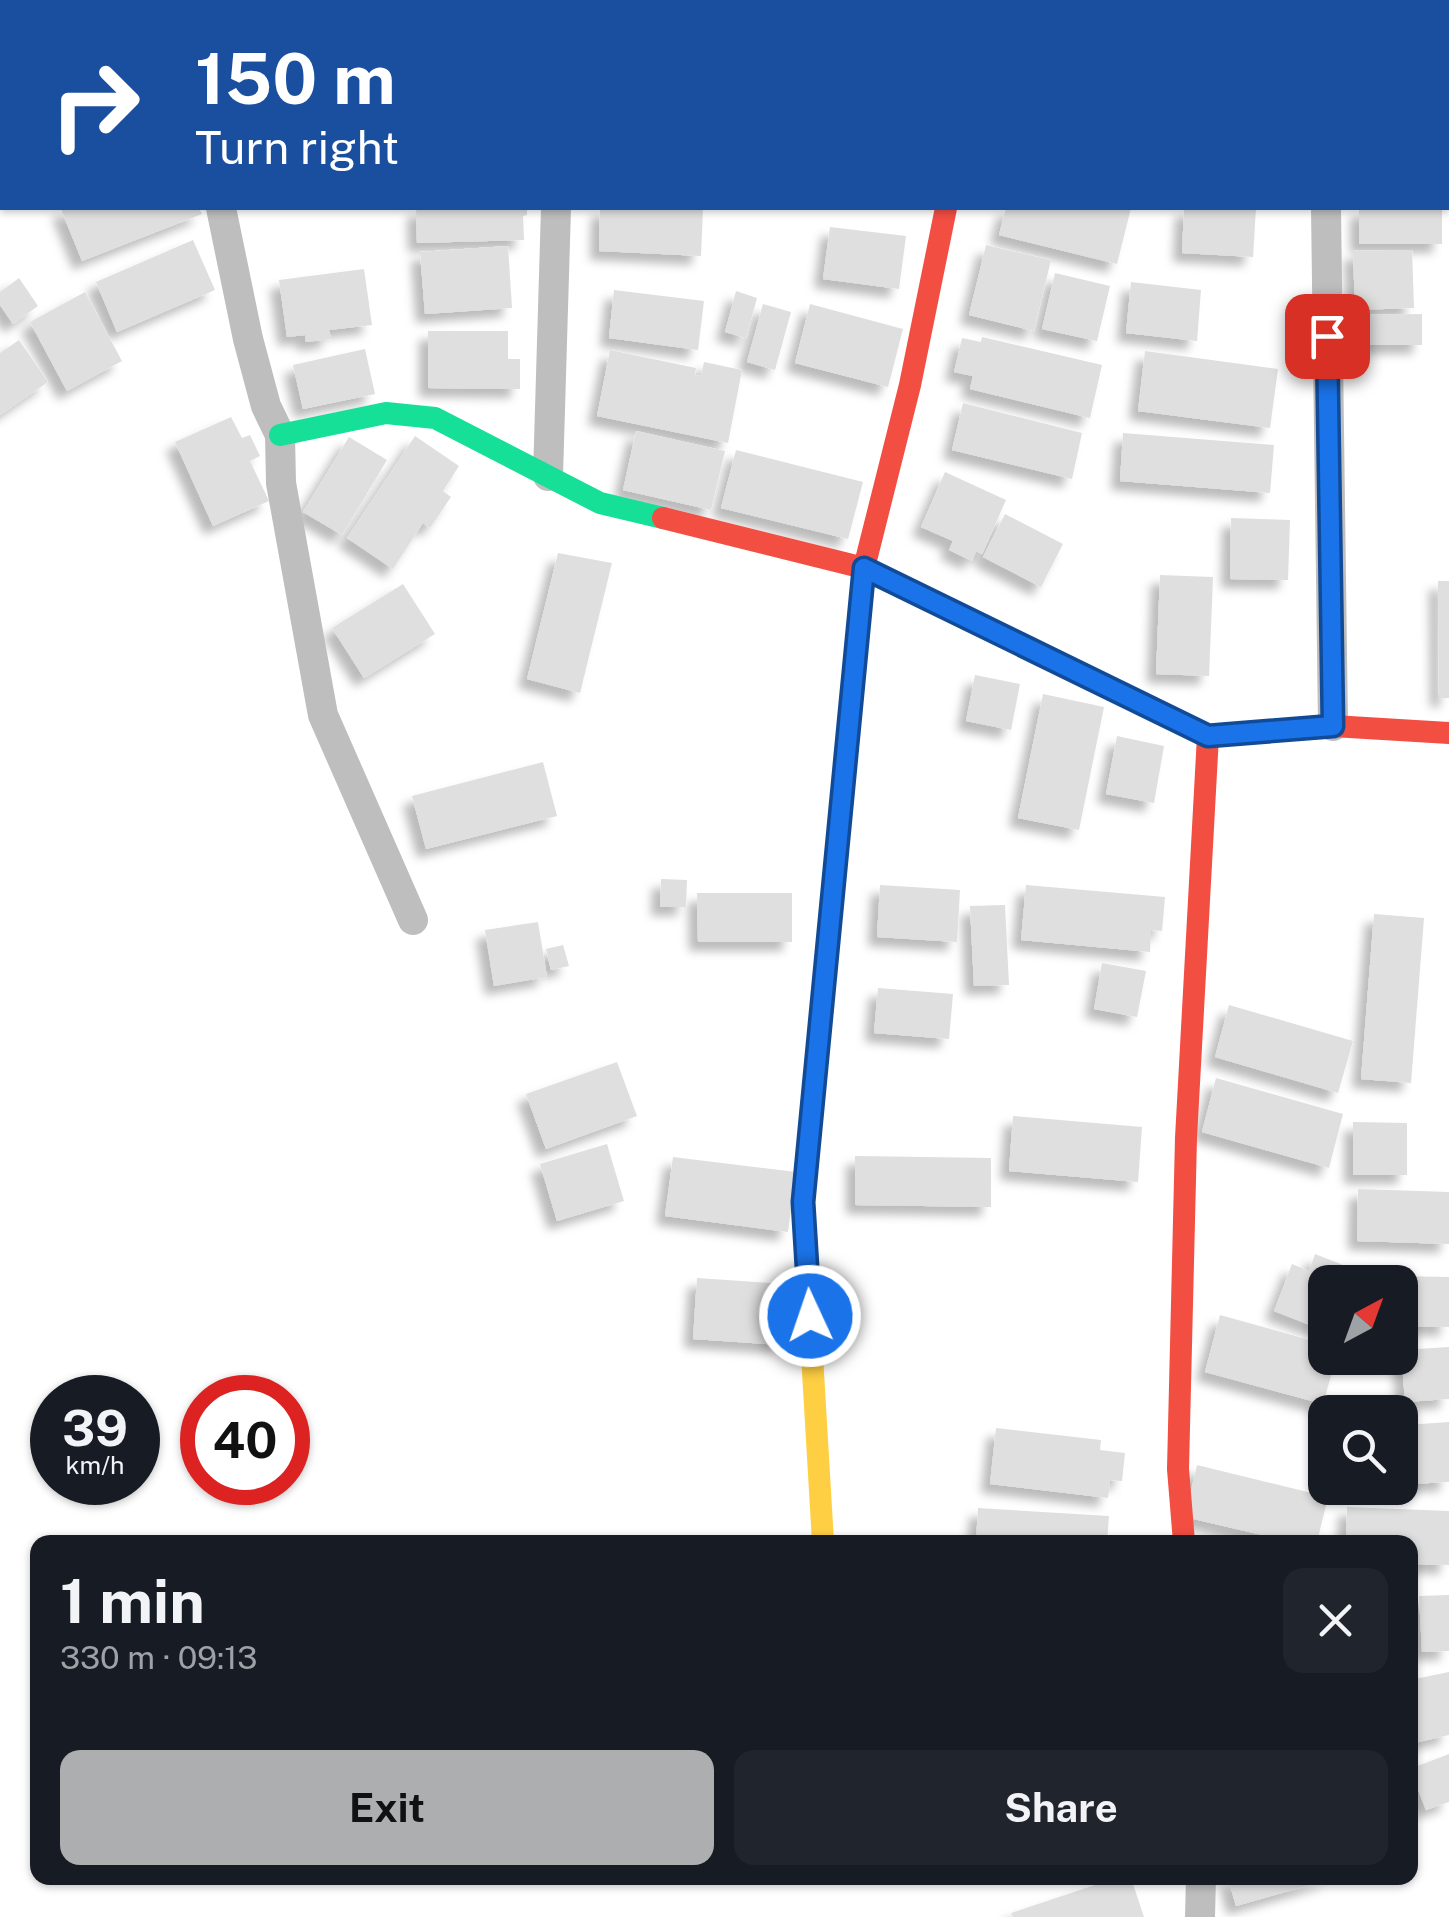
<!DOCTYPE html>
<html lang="en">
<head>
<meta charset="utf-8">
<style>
	:root { --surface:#171b24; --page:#20242c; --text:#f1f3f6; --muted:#9ea1a6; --accent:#adaeaf }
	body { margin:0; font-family:"Public Sans",sans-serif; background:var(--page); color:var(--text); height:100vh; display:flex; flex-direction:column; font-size:38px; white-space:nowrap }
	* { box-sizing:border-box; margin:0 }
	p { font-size:32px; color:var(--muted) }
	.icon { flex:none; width:55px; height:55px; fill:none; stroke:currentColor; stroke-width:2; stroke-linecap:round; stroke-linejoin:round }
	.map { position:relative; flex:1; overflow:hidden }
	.details { position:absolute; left:30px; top:1535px; width:1388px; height:350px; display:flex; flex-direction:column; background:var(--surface); border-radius:20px; box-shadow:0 2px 8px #0004 }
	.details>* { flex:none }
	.guide { position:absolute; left:0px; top:0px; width:1450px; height:210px; box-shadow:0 2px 8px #0004; background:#1a4fa0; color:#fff; overflow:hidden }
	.needle { width:65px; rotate:41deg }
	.buttons { position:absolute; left:1308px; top:1265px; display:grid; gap:20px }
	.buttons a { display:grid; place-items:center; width:110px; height:110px; border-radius:20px; background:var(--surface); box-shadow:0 2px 8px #0004; font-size:50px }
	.speed { position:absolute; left:30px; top:1375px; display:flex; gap:20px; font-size:50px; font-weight:700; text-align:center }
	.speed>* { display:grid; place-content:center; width:130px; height:130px; border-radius:50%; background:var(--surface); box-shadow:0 2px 8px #0004; line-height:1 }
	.speed small { font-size:25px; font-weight:400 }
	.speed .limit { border:15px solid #d22; background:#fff; color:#111 }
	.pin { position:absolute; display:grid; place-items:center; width:85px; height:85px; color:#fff; margin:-42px; border-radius:20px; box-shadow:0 5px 15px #0006 }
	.me { position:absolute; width:110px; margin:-55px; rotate:357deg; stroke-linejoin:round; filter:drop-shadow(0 0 8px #0008) }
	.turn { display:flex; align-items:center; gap:35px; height:210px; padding:0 30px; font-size:45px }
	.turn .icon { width:130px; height:130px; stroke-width:2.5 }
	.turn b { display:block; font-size:70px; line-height:85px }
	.round { display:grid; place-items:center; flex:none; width:105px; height:105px; border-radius:20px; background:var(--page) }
	.summary { display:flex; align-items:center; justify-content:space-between; height:170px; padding:0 30px }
	h1 { font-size:60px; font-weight:700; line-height:75px }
	.button { display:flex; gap:20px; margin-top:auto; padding:20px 30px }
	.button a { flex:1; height:115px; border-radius:20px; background:var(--accent); color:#111; font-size:40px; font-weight:700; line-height:115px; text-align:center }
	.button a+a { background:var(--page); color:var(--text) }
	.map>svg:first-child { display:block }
	.building { fill:#dfdfdf; filter:url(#shadow) }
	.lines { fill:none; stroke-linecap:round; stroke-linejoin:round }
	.street { stroke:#bebebe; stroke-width:30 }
	.fast { stroke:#16e098; stroke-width:22 }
	.slow { stroke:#ffcf43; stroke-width:22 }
	.jam { stroke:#f24e42; stroke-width:22 }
	.route-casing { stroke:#114b97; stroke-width:25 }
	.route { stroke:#1a73e8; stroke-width:18 }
</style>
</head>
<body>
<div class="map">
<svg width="1449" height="1917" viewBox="0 0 1449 1917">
	<defs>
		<filter id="shadow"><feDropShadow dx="-9" dy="9" stdDeviation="5" flood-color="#0004"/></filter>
	</defs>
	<rect width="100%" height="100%" fill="#fff"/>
	<g class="building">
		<path d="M64 208H199L202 214 82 261 61 209Z"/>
		<path d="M416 208H527V215L523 216 524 240 417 243Z"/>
		<path d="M600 208H703L701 256 599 251Z"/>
		<path d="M1006 208H1131L1117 264 999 235Z"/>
		<path d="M1184 208H1256L1253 257 1182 253Z"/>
		<rect x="1359" y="208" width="83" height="36"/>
		<path d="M830 227 906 236 899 289 823 279Z"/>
		<path d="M193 240 215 290 117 332 96 282Z"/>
		<path d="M986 245 1051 260 1034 331 969 315Z"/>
		<path d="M508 246 512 308 425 314 420 252Z"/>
		<path d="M1412 250 1414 308 1355 310 1353 251Z"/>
		<path d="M364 269 372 325 329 330 331 339 306 342 305 335 287 337 279 280Z"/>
		<path d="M1055 273 1110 286 1097 341 1042 329Z"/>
		<path d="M19 278 38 306 13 324 0 305V292Z"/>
		<path d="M1131 282 1201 290 1197 341 1126 333Z"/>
		<path d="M614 290 704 301 698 350 609 338Z"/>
		<path d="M736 291 757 298 746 338 725 332Z"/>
		<path d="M85 292 122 361 67 391 30 322Z"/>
		<path d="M763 304 791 312 775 370 747 362Z"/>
		<path d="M810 304 903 329 888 387 795 363Z"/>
		<path d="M1422 314V345H1358L1357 315Z"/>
		<path d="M428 331H508V359H520V389L428 388Z"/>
		<path d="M982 337 1102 365 1090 418 970 389 973 376 954 372 962 338 981 342Z"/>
		<path d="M19 340 48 382 0 415V353Z"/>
		<path d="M365 349 375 394 303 409 293 365Z"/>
		<path d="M610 350 696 368 695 375 701 376 704 362 742 370 728 443 597 416Z"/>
		<path d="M1145 351 1278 369 1270 428 1138 411Z"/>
		<path d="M963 403 1082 433 1072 479 952 450Z"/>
		<path d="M231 417 242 438 250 435 260 456 250 461 269 501 213 526 175 442Z"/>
		<path d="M636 431 725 451 711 510 623 490Z"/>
		<path d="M1123 433 1274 445 1270 493 1120 481Z"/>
		<path d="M415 436 459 466 443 491 451 497 430 528 423 523 393 569 347 538Z"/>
		<path d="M349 437 387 460 342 535 303 512Z"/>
		<path d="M736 450 863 482 848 539 721 508Z"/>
		<path d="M945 472 1006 500 982 554 976 551 972 561 949 550 953 541 921 527Z"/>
		<path d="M1005 514 1063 544 1041 587 983 557Z"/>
		<path d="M1231 518 1290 520 1288 580 1230 579Z"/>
		<path d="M558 553 612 563 580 693 527 679Z"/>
		<path d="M1160 575 1213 577 1209 676 1156 674Z"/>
		<path d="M1438 581H1449V698H1439Z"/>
		<path d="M403 584 435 634 364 678 332 628Z"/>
		<path d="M975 675 1020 684 1011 730 966 721Z"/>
		<path d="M1043 694 1104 707 1079 830 1018 818Z"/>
		<path d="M1117 736 1164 746 1154 803 1106 794Z"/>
		<path d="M543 762 557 816 426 849 412 796Z"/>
		<path d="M661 879 687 880 686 907H660Z"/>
		<path d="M880 885 960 890 957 942 877 937Z"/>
		<path d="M1026 885 1165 897 1162 931 1151 930 1150 952 1021 940Z"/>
		<path d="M697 893H792V942H698Z"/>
		<path d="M1005 905 1009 985 974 986 970 906Z"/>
		<path d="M1374 914 1424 918 1411 1083 1361 1079Z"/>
		<path d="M538 922 547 977 494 986 485 930Z"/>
		<path d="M563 945 569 966 551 970 546 949Z"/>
		<path d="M1102 963 1146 971 1137 1017 1094 1009Z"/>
		<path d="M878 988 953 994 949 1039 874 1033Z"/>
		<path d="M1229 1005 1353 1041 1338 1093 1215 1057Z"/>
		<path d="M617 1062 637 1116 546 1149 526 1094Z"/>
		<path d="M1216 1078 1343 1114 1329 1168 1202 1132Z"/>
		<path d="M1013 1116 1142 1127 1138 1182 1009 1171Z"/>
		<path d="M1353 1122 1407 1123V1175H1353Z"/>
		<path d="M607 1144 624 1201 557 1221 540 1164Z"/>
		<path d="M855 1156 991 1158V1207L855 1205Z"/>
		<path d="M673 1157 796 1172 788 1232 665 1216Z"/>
		<path d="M1358 1189 1449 1192V1244L1357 1241Z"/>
		<path d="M1315 1254 1343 1265 1337 1282H1325V1314L1320 1329 1274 1311 1292 1264 1309 1271Z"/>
		<path d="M1350 1275 1449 1277V1327L1400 1326V1282H1350Z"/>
		<path d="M697 1278 785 1284 781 1345 693 1339Z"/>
		<path d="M1220 1315 1325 1344V1358H1336L1323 1404 1205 1372Z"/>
		<path d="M1449 1347V1399L1405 1402 1401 1350Z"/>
		<path d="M1449 1422V1482L1410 1484 1406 1425Z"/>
		<path d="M996 1428 1101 1440 1100 1450 1125 1453 1122 1481 1110 1480 1108 1498 990 1484Z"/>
		<path d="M1197 1465 1328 1497 1317 1542H1292L1185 1517Z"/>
		<path d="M1347 1507 1449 1511V1565L1410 1564V1542H1346Z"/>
		<path d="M978 1508 1109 1516 1107 1542H976Z"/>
		<path d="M1449 1595V1651L1422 1652 1419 1596Z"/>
		<path d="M1449 1672V1735L1410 1744V1680Z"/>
		<path d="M1449 1754V1802L1426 1810 1410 1769Z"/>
		<path d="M1116 1878H1131L1144 1917H1013L1011 1913Z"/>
		<path d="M1228 1878H1331V1879L1236 1906Z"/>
	</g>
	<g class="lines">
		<g class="street">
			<path d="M1324 0V2"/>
			<path d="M193 2V0"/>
			<path d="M558 2V0"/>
			<path d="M966 2V0"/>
			<path d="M221 208 248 339 266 406 280 435 281 483 323 715 413 920"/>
			<path d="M1326 208 1333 726"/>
			<path d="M548 476 556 208"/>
			<path d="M1200 1917 1201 1878"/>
		</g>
		<path class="fast" d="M280 435 386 413 435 418 600 503 663 518"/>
		<path class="slow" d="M823 1542 803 1202 837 845"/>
		<g class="jam">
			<path d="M663 518 864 568 1208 736 1333 726 1449 733"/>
			<path d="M837 845 864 568 910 385 946 208"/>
			<path d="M1184 1542 1178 1469 1186 1138 1208 736"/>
		</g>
	</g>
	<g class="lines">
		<g class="route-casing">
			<path id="route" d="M810 1316 803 1202 864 568 1208 736 1333 726 1327 336"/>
		</g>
		<use href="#route" class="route"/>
	</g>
</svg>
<div class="buttons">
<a><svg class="needle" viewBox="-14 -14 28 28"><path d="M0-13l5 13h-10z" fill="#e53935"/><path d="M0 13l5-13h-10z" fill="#9ea1a6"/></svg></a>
<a><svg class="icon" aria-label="search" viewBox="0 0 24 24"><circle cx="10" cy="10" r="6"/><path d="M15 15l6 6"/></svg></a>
</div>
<div class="speed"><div>39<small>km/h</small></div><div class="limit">40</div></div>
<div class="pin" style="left:1327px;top:336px;background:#d93025"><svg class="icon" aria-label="arrive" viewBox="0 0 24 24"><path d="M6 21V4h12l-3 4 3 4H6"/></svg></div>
<svg class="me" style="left:810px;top:1316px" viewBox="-20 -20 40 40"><circle r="17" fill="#1a73e8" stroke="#fff" stroke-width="3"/><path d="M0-11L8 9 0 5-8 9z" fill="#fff"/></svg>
<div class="guide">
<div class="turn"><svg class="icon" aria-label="right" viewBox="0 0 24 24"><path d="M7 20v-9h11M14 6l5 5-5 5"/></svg><div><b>150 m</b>Turn right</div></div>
</div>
<section class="details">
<div class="summary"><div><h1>1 min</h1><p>330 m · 09:13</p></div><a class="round"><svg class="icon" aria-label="close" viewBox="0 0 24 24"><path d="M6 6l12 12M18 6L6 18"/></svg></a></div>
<div class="button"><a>Exit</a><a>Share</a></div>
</section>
</div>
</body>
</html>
